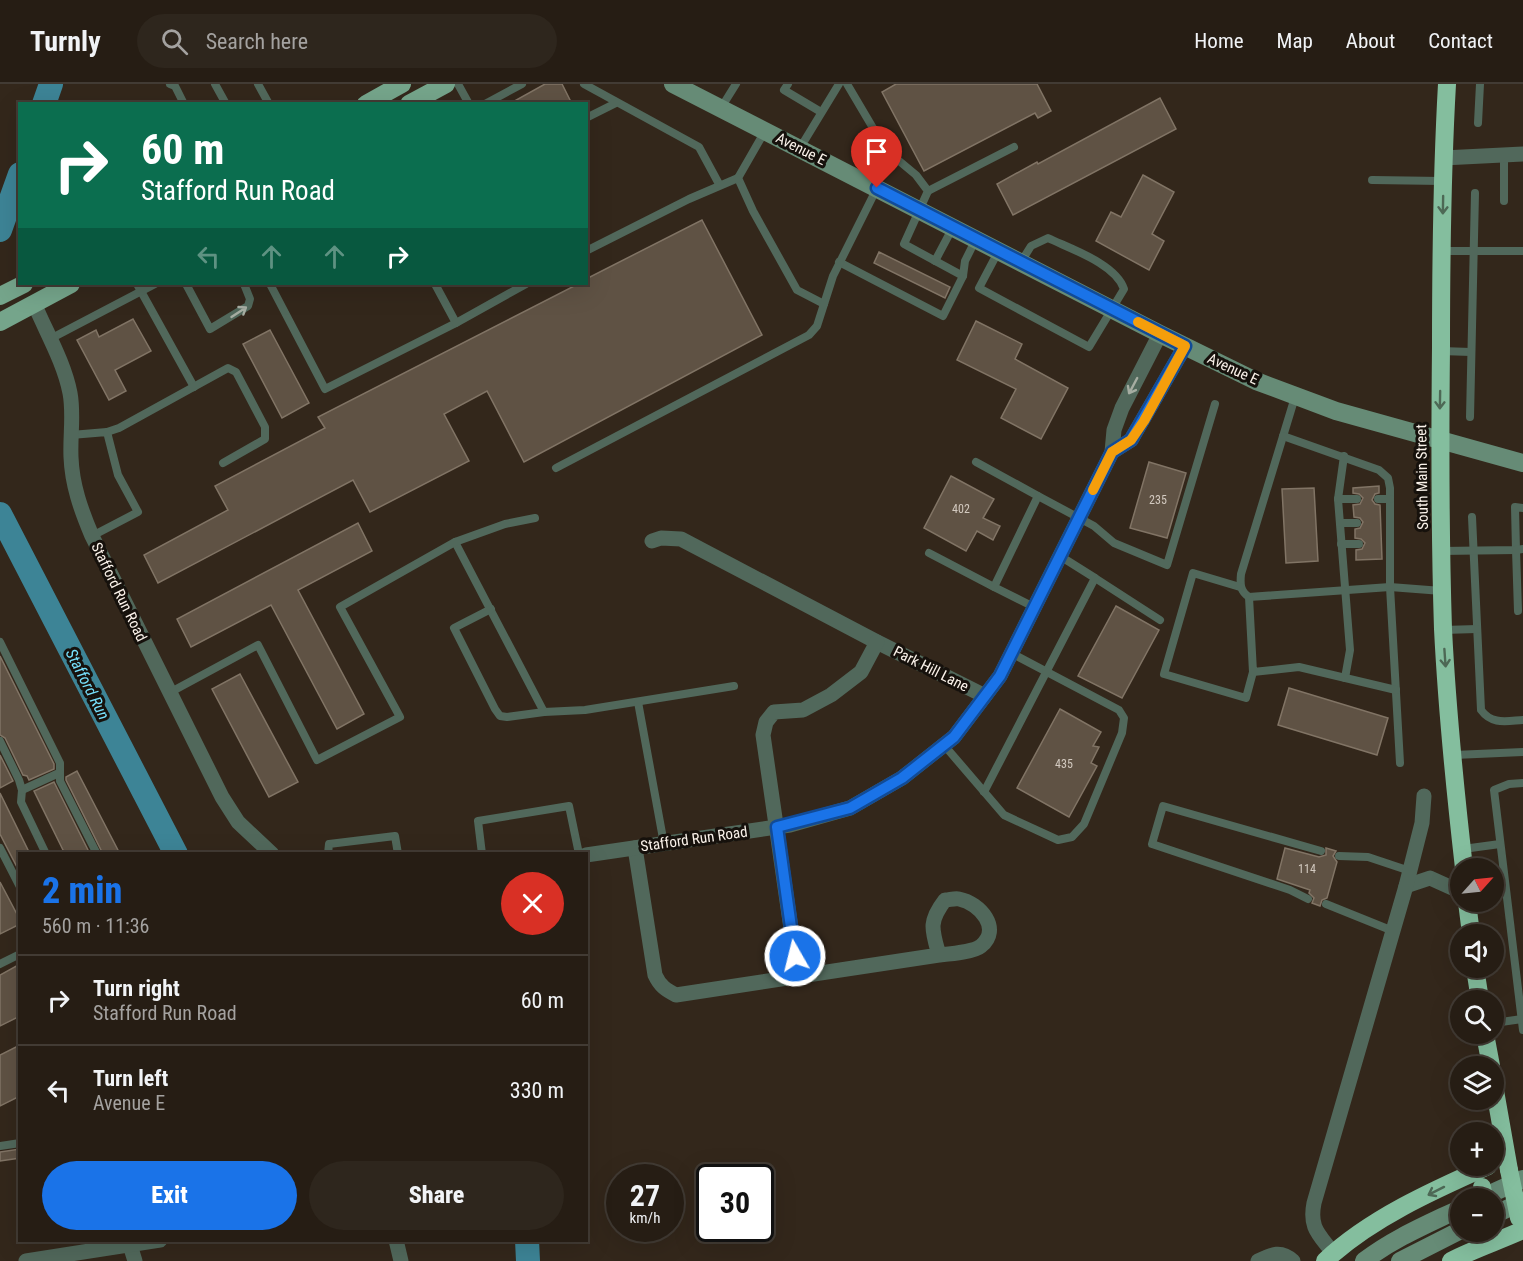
<!DOCTYPE html>
<html lang="en">
<head>
<meta charset="utf-8">
<style>
	:root { --surface:#261d14; --page:#2e261d; --text:#f1f3f6; --muted:#a4a2a0; --line:#423b34; --accent:#1a73e8 }
	body { margin:0; font-family:"Roboto Condensed",sans-serif; background:var(--page); color:var(--text); height:100vh; display:flex; flex-direction:column; font-size:22px; white-space:nowrap }
	* { box-sizing:border-box; margin:0 }
	p { font-size:20px; color:var(--muted) }
	.icon { flex:none; width:33px; height:33px; fill:none; stroke:currentColor; stroke-width:2; stroke-linecap:round; stroke-linejoin:round }
	.map { position:relative; flex:1; overflow:hidden }
	.sheet { position:absolute; left:18px; top:768px; width:570px; height:390px; display:flex; flex-direction:column; background:var(--surface); border-radius:0px; box-shadow:0 6px 24px #0002,0 0 0 2px var(--line) }
	.sheet>* { flex:none }
	.guide { position:absolute; left:18px; top:18px; width:570px; height:183px; border-radius:0px; box-shadow:0 6px 24px #0002,0 0 0 2px var(--line); background:#0b6e4f; color:#fff; overflow:hidden }
	.needle { width:39px; rotate:63deg }
	.tools { position:absolute; left:1450px; top:774px; display:grid; gap:12px }
	.tools a { display:grid; place-items:center; width:54px; height:54px; border-radius:50%; background:var(--surface); box-shadow:0 6px 24px #0002,0 0 0 2px var(--line); font-size:30px }
	.speed { position:absolute; left:606px; top:1080px; display:flex; gap:12px; font-size:30px; font-weight:700; text-align:center }
	.speed>* { display:grid; place-content:center; width:78px; height:78px; border-radius:50%; background:var(--surface); box-shadow:0 6px 24px #0002,0 0 0 2px var(--line); line-height:1 }
	.speed small { font-size:15px; font-weight:400 }
	.speed .limit { border:3px solid #111; border-radius:9px; background:#fff; color:#111 }
	.pin { position:absolute; display:grid; place-items:center; width:51px; height:51px; color:#fff; margin:-62px -26px; border-radius:50% 50% 50% 0; rotate:-45deg; box-shadow:0 0 6px #0007 }
	.pin .icon { rotate:45deg }
	.me { position:absolute; width:66px; margin:-33px; rotate:352deg; stroke-linejoin:round; filter:drop-shadow(0 0 4px #0008) }
	.turn { display:flex; align-items:center; gap:21px; height:126px; padding:0 24px; font-size:27px }
	.turn .icon { width:78px; height:78px; stroke-width:2.5 }
	.turn b { display:block; font-size:42px; line-height:51px }
	.lanes { display:flex; align-items:center; height:57px; padding:0 24px; background:#0003; justify-content:center; gap:30px; direction:ltr }
	.lanes .off { opacity:.35 }
	.round { display:grid; place-items:center; flex:none; width:63px; height:63px; border-radius:32px; background:var(--page) }
	.headline { display:flex; align-items:center; justify-content:space-between; height:102px; padding:0 24px }
	h1 { font-size:36px; font-weight:800; line-height:45px; color:var(--accent) }
	.action { display:flex; gap:12px; margin-top:auto; padding:12px 24px }
	.action a { flex:1; height:69px; border-radius:36px; background:var(--accent); color:#fff; font-size:24px; font-weight:800; line-height:69px; text-align:center }
	.action a+a { background:var(--page); color:var(--text) }
	ul { padding:0; list-style:none }
	li { display:flex; align-items:center; gap:18px; height:90px; padding:0 24px; border-top:2px solid var(--line) }
	li div { flex:1 }
	li b { display:block; font-size:22px }
	li em { font-style:normal }
	header { display:flex; align-items:center; gap:36px; box-sizing:border-box; height:84px; padding:0 30px; background:var(--surface); border-bottom:2px solid var(--line) }
	header strong { font-size:28px }
	nav { display:flex; gap:33px; margin-inline-start:auto; font-size:21px }
	.search { width:420px; height:54px; background:var(--page); display:flex; align-items:center; gap:15px; box-sizing:border-box; padding:0 21px; border-radius:33px; color:var(--muted); font-size:22px }
	.map>svg:first-child { display:block }
	.lines { fill:none; stroke-linecap:round; stroke-linejoin:round }
	.river { stroke:#3d8496; stroke-width:24 }
	.building { fill:#5f5244; stroke:#817465; stroke-width:1.5 }
	.lane { stroke:#51685b; stroke-width:8 }
	.street { stroke:#51685b; stroke-width:15 }
	.secondary { stroke:#668b76; stroke-width:18 }
	.primary { stroke:#75a58b; stroke-width:18 }
	.highway { stroke:#84be9e; stroke-width:18 }
	.highway-bridge { stroke:#84be9e; stroke-width:18 }
	.oneway { stroke:#4d6855 }
	.oneway2 { stroke:#a6ada2 }
	.route-casing { stroke:#114b97; stroke-width:15 }
	.route { stroke:#1a73e8; stroke-width:10 }
	.slow { stroke:#f59e0b; stroke-width:10 }
	.labels { text-anchor:middle; stroke-width:6; stroke-linejoin:round; paint-order:stroke }
	.number-label { font-size:12px; fill:#d3cac0 }
	.street-label { font-size:15px; fill:#faf2ea; stroke:#16110c }
	.water-label { font-size:16px; font-style:italic; fill:#77e1fd; stroke:#16110c }
</style>
</head>
<body>
<header>
<strong>Turnly</strong>
<div class="search"><svg class="icon" aria-label="search" viewBox="0 0 24 24"><circle cx="10" cy="10" r="6"/><path d="M15 15l6 6"/></svg>Search here</div>
<nav><a>Home</a><a>Map</a><a>About</a><a>Contact</a></nav>
</header>
<div class="map">
<svg width="1523" height="1177" viewBox="0 0 1523 1177">
	<rect width="100%" height="100%" fill="#33271b"/>
	<g class="lines">
		<g class="river">
			<path d="M44 20 51 0"/>
			<path d="M0 146 20 90"/>
			<path d="M0 430 176 770"/>
			<path d="M527 1156 528 1177"/>
		</g>
	</g>
	<g class="building">
		<path d="M545 0H562L572 20H509Z"/>
		<path d="M896 0H1037L1051 27 1038 34 1035 29 924 87 882 8Z"/>
		<path d="M1160 14 1176 45 1013 131 997 100 1037 78 1038 80Z"/>
		<path d="M1143 91 1174 108 1152 150 1164 157 1149 186 1096 157 1111 128 1121 133Z"/>
		<path d="M702 136 762 251 524 378 487 307 444 330 469 377 370 428 353 396 158 499 144 471 228 426 215 402 325 344 318 333 578 200H586V195Z"/>
		<path d="M879 168 950 203 945 214 874 179Z"/>
		<path d="M133 235 151 267 115 286 126 307 109 316 77 256 96 246 99 253Z"/>
		<path d="M976 237 1022 260 1015 275 1068 304 1041 355 1001 334 1016 305 957 276Z"/>
		<path d="M270 246 309 319 282 334 243 260Z"/>
		<path d="M1149 378 1186 389 1167 454 1130 444Z"/>
		<path d="M951 392 994 415 983 434 1000 442 993 456 977 447 966 467 924 444Z"/>
		<path d="M1379 402V409L1375 410 1372 416 1375 420 1380 421 1382 475 1356 476V466L1362 465 1365 459 1361 455 1355 454V445L1360 444 1363 438 1360 434 1354 433 1353 421 1360 420 1363 414 1359 410 1353 409V404Z"/>
		<path d="M1314 404 1318 477 1286 479 1282 405Z"/>
		<path d="M358 439 372 467 298 506 364 630 337 645 271 521 191 563 177 535Z"/>
		<path d="M1116 522 1159 546 1122 614 1078 592Z"/>
		<path d="M0 572 54 680V685L29 696 27 692 23 691 5 654 0 651Z"/>
		<path d="M240 590 298 698 269 713 212 605Z"/>
		<path d="M1289 604 1388 634 1377 671 1278 641Z"/>
		<path d="M1060 625 1101 648 1093 662 1099 663 1091 679 1097 682 1069 733 1017 704Z"/>
		<path d="M0 671 13 697 0 704Z"/>
		<path d="M77 687 120 770H103L66 696V693Z"/>
		<path d="M54 698 90 770H65L34 707Z"/>
		<path d="M0 709 30 770H20V789L0 750Z"/>
		<path d="M1285 764 1319 773 1326 771V764L1336 767 1333 772 1337 778 1327 814 1322 816 1320 822 1312 819 1314 814 1309 809 1310 806 1277 795Z"/>
		<path d="M0 798 20 836V840L0 850Z"/>
		<path d="M20 880V932L0 942V891Z"/>
		<path d="M20 961V1012L0 1022V971Z"/>
		<path d="M20 1065V1074L0 1077V1068Z"/>
	</g>
	<g class="lines">
		<g class="lane">
			<path d="M170 0 175 2 184 20"/>
			<path d="M215 0 226 20"/>
			<path d="M258 0 269 20"/>
			<path d="M458 0 469 20"/>
			<path d="M584 0 699 63 719 100"/>
			<path d="M788 0 784 6 821 28"/>
			<path d="M847 0 886 66 916 91 928 107 904 160 963 192"/>
			<path d="M485 20 522 0"/>
			<path d="M721 24 736 0"/>
			<path d="M586 34 616 19"/>
			<path d="M1478 39 1480 0"/>
			<path d="M765 47 738 94 753 127 797 206 824 220"/>
			<path d="M800 64 839 0"/>
			<path d="M1372 96 1442 97"/>
			<path d="M928 107 1014 63"/>
			<path d="M1504 117V71"/>
			<path d="M586 167 689 115 738 94"/>
			<path d="M1443 167H1523"/>
			<path d="M998 168 979 204 1089 263 1124 205C1116 180 1071 165 1048 154L1031 162 1021 178"/>
			<path d="M935 177 952 145"/>
			<path d="M839 178 943 232 963 192 965 177 976 155"/>
			<path d="M137 200 194 303"/>
			<path d="M186 200 210 245 248 222 250 215 244 200"/>
			<path d="M270 200 325 305 456 239 435 200"/>
			<path d="M456 239 526 200"/>
			<path d="M50 255 155 200"/>
			<path d="M1441 267 1471 268"/>
			<path d="M1295 313 1241 490C1240 500 1240 507 1249 513L1390 503 1442 507"/>
			<path d="M1470 333 1475 109"/>
			<path d="M107 348 119 344 228 284 236 288 265 343V355L223 379"/>
			<path d="M71 351 107 348 118 391 138 428 92 452"/>
			<path d="M1283 352 1379 386 1388 394 1390 404V503L1400 679"/>
			<path d="M1344 372 1338 415 1350 566 1345 594"/>
			<path d="M976 378 1038 412"/>
			<path d="M556 384 809 251 817 242 833 192 877 104"/>
			<path d="M1338 415H1357"/>
			<path d="M1378 415H1390"/>
			<path d="M1472 433 1481 626C1492 641 1506 637 1523 636"/>
			<path d="M1340 439H1357"/>
			<path d="M455 458 544 628 585 626 734 602"/>
			<path d="M1341 460H1359"/>
			<path d="M1441 467 1516 466 1515 423 1523 424"/>
			<path d="M929 469 994 503"/>
			<path d="M1095 494 1160 536"/>
			<path d="M1240 503 1193 489 1164 590 1246 614 1253 588"/>
			<path d="M1249 513 1253 588 1299 583 1396 606"/>
			<path d="M1034 523 994 503 1038 412 1094 442 1114 459 1167 481 1215 320"/>
			<path d="M491 525 454 544 495 625 500 632 507 633 544 628"/>
			<path d="M1518 527 1516 466 1523 465"/>
			<path d="M1443 546 1477 545"/>
			<path d="M0 558 60 679V697L97 770"/>
			<path d="M169 609 258 561 317 676 400 633 340 523 455 458 505 440 535 434"/>
			<path d="M638 618 664 760"/>
			<path d="M0 657 19 696 22 706 21 718 46 770"/>
			<path d="M944 661 1004 731 1058 756 1072 753 1084 740 1122 649 1124 634 1119 626 1011 569"/>
			<path d="M1454 671 1523 668"/>
			<path d="M1523 699 1509 700 1494 706 1523 946"/>
			<path d="M22 706 59 689"/>
			<path d="M984 708 1095 494 1060 472"/>
			<path d="M0 764 20 803"/>
			<path d="M1463 765 1500 760"/>
			<path d="M328 770 329 760 395 752 398 770"/>
			<path d="M482 770 478 737 569 722 579 770"/>
			<path d="M1339 772 1368 773 1410 787"/>
			<path d="M1308 815 1290 806 1152 760 1163 722 1321 767"/>
			<path d="M1326 820 1393 847"/>
			<path d="M0 880 20 870"/>
			<path d="M1494 939 1522 935"/>
			<path d="M0 1062 20 1059"/>
		</g>
		<g class="street">
			<path d="M1443 74 1523 70"/>
			<path d="M34 219C46 248 64 278 70 309 74 330 70 351 71 373 72 401 81 426 92 452L222 713 238 738 272 770"/>
			<path d="M1112 368 1131 356 1185 262"/>
			<path d="M652 457 661 454 681 455 877 558 985 612"/>
			<path d="M635 764 655 891C660 902 666 906 676 911L939 871C949 870 974 868 981 862 1002 845 980 819 959 815 955 814 949 816 945 816 928 838 932 846 939 871"/>
			<path d="M586 771 790 741 850 724 902 694 954 653 1000 592 1112 368 1114 346 1122 324 1160 250"/>
			<path d="M1406 802 1430 794 1461 808"/>
			<path d="M798 893 763 651 766 638 774 628 803 626 831 611 861 588 877 558"/>
			<path d="M396 1156 401 1177"/>
			<path d="M130 1161 135 1177"/>
			<path d="M1333 1169C1319 1150 1309 1144 1314 1119L1406 802 1422 739 1424 712"/>
			<path d="M26 1177 160 1156"/>
			<path d="M1258 1177C1272 1170 1281 1166 1293 1177"/>
		</g>
		<g class="secondary">
			<path d="M673 0 1160 250 1256 297 1336 327 1523 379"/>
			<path d="M1481 1114 1523 1095"/>
			<path d="M1494 1131 1523 1117"/>
			<path d="M1364 1177C1394 1154 1428 1140 1461 1124"/>
			<path d="M1400 1177 1461 1146"/>
		</g>
		<g class="primary">
			<path d="M366 20 402 0"/>
			<path d="M409 20 446 0"/>
			<path d="M0 212 24 200"/>
			<path d="M0 238 71 200"/>
		</g>
		<g class="highway">
			<path d="M1447 0C1442 88 1441 175 1441 263 1440 357 1440 451 1443 545 1447 625 1455 705 1464 784"/>
			<path d="M1467 818 1471 850"/>
			<path d="M1475 884 1480 916"/>
			<path d="M1485 950 1491 982"/>
			<path d="M1494 1001 1509 1086"/>
			<path d="M1325 1177C1369 1135 1434 1106 1488 1082"/>
			<path d="M1451 1177C1474 1165 1499 1157 1523 1146"/>
		</g>
		<g class="highway-bridge">
			<path d="M1509 1086 1519 1134"/>
			<path d="M1482 1103 1484 1114"/>
		</g>
	</g>
	<defs><path id="oneway-shaft" d="M-6 0H5M1.5-3L5.5 0L1.5 3" fill="none" stroke-width="1.6" stroke-linecap="round" stroke-linejoin="round" transform="scale(1.5)"/></defs>
	<g class="oneway">
		<use href="#oneway-shaft" transform="translate(1443 121) rotate(91)"/>
		<use href="#oneway-shaft" transform="translate(1440 316) rotate(91)"/>
		<use href="#oneway-shaft" transform="translate(1445 574) rotate(86)"/>
		<use href="#oneway-shaft" transform="translate(1436 1107) rotate(153)"/>
	</g>
	<g class="oneway2">
		<use href="#oneway-shaft" transform="translate(239 228) rotate(-33)"/>
		<use href="#oneway-shaft" transform="translate(1133 302) rotate(118)"/>
	</g>
	<g class="lines">
		<g class="route-casing">
			<path id="route" d="M795 872 777 743 850 724 902 694 954 653 1000 592 1112 368 1131 356 1185 262 877 104"/>
		</g>
		<use href="#route" class="route"/>
		<path class="slow" d="M1093 406 1112 368 1131 356 1144 337 1185 262 1138 238"/>
	</g>
	<g class="labels">
		<g class="number-label">
			<text x="1158" y="420">235</text>
			<text x="961" y="429">402</text>
			<text x="1064" y="684">435</text>
			<text x="1307" y="789">114</text>
		</g>
		<g class="street-label">
			<text transform="translate(801 65) rotate(27)" y="5">Avenue E</text>
			<text transform="translate(1233 285) rotate(25)" y="5">Avenue E</text>
			<text transform="translate(1422 393) rotate(-91)" y="5">South Main Street</text>
			<text transform="translate(119 508) rotate(64)" y="5">Stafford Run Road</text>
			<text transform="translate(931 585) rotate(27)" y="5">Park Hill Lane</text>
			<text transform="translate(694 755) rotate(-8)" y="5">Stafford Run Road</text>
		</g>
		<g class="water-label">
			<text transform="translate(88 600) rotate(63)" y="6">Stafford Run</text>
		</g>
	</g>
</svg>
<div class="tools">
<a><svg class="needle" viewBox="-14 -14 28 28"><path d="M0-13l5 13h-10z" fill="#e53935"/><path d="M0 13l5-13h-10z" fill="#a4a2a0"/></svg></a>
<a><svg class="icon" aria-label="sound" viewBox="0 0 24 24"><path d="M4 9h4l5-4v14l-5-4H4zM17 9q2 3 0 6"/></svg></a>
<a><svg class="icon" aria-label="search" viewBox="0 0 24 24"><circle cx="10" cy="10" r="6"/><path d="M15 15l6 6"/></svg></a>
<a><svg class="icon" aria-label="layers" viewBox="0 0 24 24"><path d="M12 4l9 5-9 5-9-5zM3 14l9 5 9-5"/></svg></a>
<a>+</a>
<a>−</a>
</div>
<div class="speed"><div>27<small>km/h</small></div><div class="limit">30</div></div>
<div class="pin" style="left:877px;top:104px;background:#d93025"><svg class="icon" aria-label="arrive" viewBox="0 0 24 24"><path d="M6 21V4h12l-3 4 3 4H6"/></svg></div>
<svg class="me" style="left:795px;top:872px" viewBox="-20 -20 40 40"><circle r="17" fill="#1a73e8" stroke="#fff" stroke-width="3"/><path d="M0-11L8 9 0 5-8 9z" fill="#fff"/></svg>
<div class="guide">
<div class="turn"><svg class="icon" aria-label="right" viewBox="0 0 24 24"><path d="M7 20v-9h11M14 6l5 5-5 5"/></svg><div><b>60 m</b>Stafford Run Road</div></div>
<div class="lanes"><svg class="icon off" aria-label="left" viewBox="0 0 24 24"><path d="M17 20v-9H6M10 6l-5 5 5 5"/></svg><svg class="icon off" aria-label="ahead" viewBox="0 0 24 24"><path d="M12 20V5M6 11l6-6 6 6"/></svg><svg class="icon off" aria-label="ahead" viewBox="0 0 24 24"><path d="M12 20V5M6 11l6-6 6 6"/></svg><svg class="icon" aria-label="right" viewBox="0 0 24 24"><path d="M7 20v-9h11M14 6l5 5-5 5"/></svg></div>
</div>
<section class="sheet">
<div class="headline"><div><h1>2 min</h1><p>560 m · 11:36</p></div><a class="round" style="background:#d93025;color:#fff"><svg class="icon" aria-label="close" viewBox="0 0 24 24"><path d="M6 6l12 12M18 6L6 18"/></svg></a></div>
<ul>
<li><svg class="icon" aria-label="right" viewBox="0 0 24 24"><path d="M7 20v-9h11M14 6l5 5-5 5"/></svg><div><b>Turn right</b><p>Stafford Run Road</p></div><em>60 m</em></li>
<li><svg class="icon" aria-label="left" viewBox="0 0 24 24"><path d="M17 20v-9H6M10 6l-5 5 5 5"/></svg><div><b>Turn left</b><p>Avenue E</p></div><em>330 m</em></li>
</ul>
<div class="action"><a>Exit</a><a>Share</a></div>
</section>
</div>
</body>
</html>
